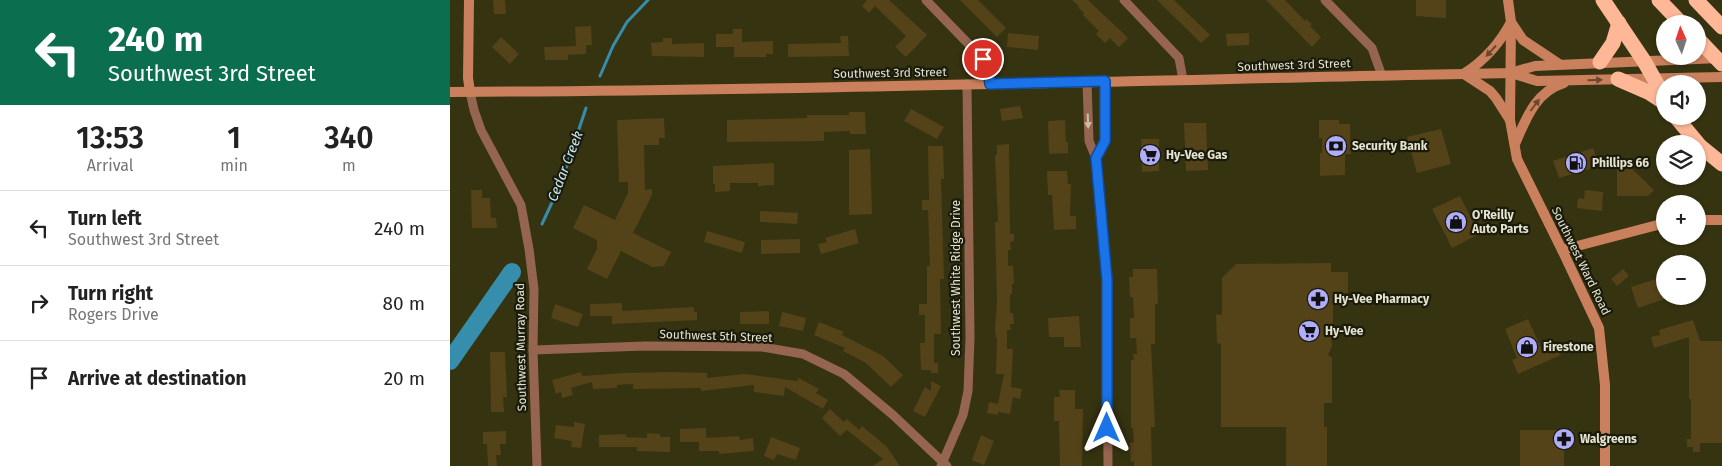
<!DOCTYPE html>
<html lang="en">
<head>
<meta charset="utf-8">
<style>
	:root { --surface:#fff; --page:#f2f2f2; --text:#222; --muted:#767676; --line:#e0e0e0 }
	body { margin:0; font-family:"Fira Sans",sans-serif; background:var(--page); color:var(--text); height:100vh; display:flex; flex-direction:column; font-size:19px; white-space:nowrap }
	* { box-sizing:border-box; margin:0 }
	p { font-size:16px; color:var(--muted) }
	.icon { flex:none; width:28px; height:28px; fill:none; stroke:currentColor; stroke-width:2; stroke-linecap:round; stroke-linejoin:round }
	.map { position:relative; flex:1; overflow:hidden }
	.details { display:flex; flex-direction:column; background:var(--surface); width:450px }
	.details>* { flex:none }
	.top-card { background:#0b6e4f; color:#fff; overflow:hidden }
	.needle { width:32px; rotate:357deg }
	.fabs { position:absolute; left:1206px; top:15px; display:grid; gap:10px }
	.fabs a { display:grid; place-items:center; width:50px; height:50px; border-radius:50%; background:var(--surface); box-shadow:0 1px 4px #0004; font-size:25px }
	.pin { position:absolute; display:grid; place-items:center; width:42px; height:42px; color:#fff; margin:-21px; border:2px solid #fff; border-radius:50%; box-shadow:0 1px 5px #0007 }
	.me { position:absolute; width:55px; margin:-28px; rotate:0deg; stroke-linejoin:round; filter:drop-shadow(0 0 4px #0008) }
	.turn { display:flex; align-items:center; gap:18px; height:105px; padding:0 25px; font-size:22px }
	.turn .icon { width:65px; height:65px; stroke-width:2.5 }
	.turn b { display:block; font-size:35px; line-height:42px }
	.eta { display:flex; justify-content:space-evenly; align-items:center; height:85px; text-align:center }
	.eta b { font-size:30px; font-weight:600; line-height:35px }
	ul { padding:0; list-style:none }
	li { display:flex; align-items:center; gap:15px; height:75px; padding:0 25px; border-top:1px solid var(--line) }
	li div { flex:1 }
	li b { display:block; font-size:19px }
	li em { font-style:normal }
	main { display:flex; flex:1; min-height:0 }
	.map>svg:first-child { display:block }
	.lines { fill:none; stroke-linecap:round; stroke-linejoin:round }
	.stream { stroke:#368dac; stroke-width:3 }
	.river { stroke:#368dac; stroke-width:18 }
	.building { fill:#544219 }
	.street { stroke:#95654f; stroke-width:9 }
	.secondary { stroke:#cb805d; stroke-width:10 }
	.highway { stroke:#feb797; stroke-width:15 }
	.oneway { fill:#6a4830 }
	.oneway2 { fill:#cdbeaa }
	.route-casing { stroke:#114b97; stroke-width:12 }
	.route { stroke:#1a73e8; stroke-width:9 }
	.labels { text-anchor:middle; stroke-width:4.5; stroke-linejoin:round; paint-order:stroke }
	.street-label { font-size:12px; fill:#e5e4d1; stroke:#1b1b0c }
	.poi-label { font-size:12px; font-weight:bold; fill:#e5e4d1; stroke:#1b1b0c; text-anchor:start }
	.water-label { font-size:14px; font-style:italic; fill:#c6e5f2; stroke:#1b1b0c }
</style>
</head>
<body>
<main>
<section class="details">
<div class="top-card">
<div class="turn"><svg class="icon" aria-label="left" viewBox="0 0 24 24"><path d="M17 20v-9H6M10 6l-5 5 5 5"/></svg><div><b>240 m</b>Southwest 3rd Street</div></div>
</div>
<div class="eta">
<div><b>13:53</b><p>Arrival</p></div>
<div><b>1</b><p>min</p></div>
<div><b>340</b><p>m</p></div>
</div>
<ul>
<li><svg class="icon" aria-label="left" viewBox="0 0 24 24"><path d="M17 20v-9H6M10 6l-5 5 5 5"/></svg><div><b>Turn left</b><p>Southwest 3rd Street</p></div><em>240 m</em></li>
<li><svg class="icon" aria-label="right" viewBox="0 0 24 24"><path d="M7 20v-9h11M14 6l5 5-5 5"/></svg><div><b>Turn right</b><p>Rogers Drive</p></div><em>80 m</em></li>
<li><svg class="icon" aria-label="arrive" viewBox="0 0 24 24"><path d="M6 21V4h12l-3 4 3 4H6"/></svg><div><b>Arrive at destination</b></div><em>20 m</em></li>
</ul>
</section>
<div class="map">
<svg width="1272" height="466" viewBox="0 0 1272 466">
	<rect width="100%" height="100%" fill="#363311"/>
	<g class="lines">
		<g class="stream">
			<path d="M150 76 163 46 177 22 198 0"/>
			<path d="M92 224 111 183 136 108"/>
		</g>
		<path class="river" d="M0 361 62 272"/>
	</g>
	<g class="building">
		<path d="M43 0H55L56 14H44Z"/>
		<path d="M417 0H439L477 35 456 57 445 47 456 36 425 6 419 13 412 6Z"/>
		<path d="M510 0H528L556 28 547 37Z"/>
		<path d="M622 0H638L678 38 669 47 660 38 655 43 646 34 649 31 633 15 634 13 628 7 629 6Z"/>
		<path d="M707 0H724L760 35 751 43Z"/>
		<path d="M816 0H835L855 21 856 19 862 24 860 26 871 37 862 47Z"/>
		<path d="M966 0H996V18L966 16Z"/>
		<path d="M141 26 142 45H136V54L118 55V60H95L94 47 126 46 125 27Z"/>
		<path d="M283 29H292V42L323 41V54H316V57H284V47H266V34H283Z"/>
		<path d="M558 33 589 36 588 50 557 47Z"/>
		<path d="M799 33V45L777 46 776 34Z"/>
		<path d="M390 36H398L399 56 338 57V44L391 43Z"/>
		<path d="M51 37 69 54 60 64 42 47Z"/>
		<path d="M213 38H222V44L254 43V57L202 56 201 43 213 42Z"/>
		<path d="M570 106 573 118 552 121 550 109Z"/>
		<path d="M461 109 494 127 487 139 454 121Z"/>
		<path d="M399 112H415L416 134H400V131L374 132V141L277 142V120L357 118V115H399Z"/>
		<path d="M214 118 215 138H209V145H194L195 190 202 189V195L183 233 221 252 214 266 202 267 171 251 157 279 137 269 147 249V240L123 228 134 205 165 220 178 193V182H169L167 120Z"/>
		<path d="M615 120 616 142H618V153L599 154 598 121Z"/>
		<path d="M869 120H889V124H900L901 154H895V175L870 176V153H872V138H869Z"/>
		<path d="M734 123H756L758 170 736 171Z"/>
		<path d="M991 129 1001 164 967 173 957 137Z"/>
		<path d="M691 139H709V171L692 172Z"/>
		<path d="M559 144 560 234H564V241L560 242 561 250H558V266H563L564 284H562V294H560V313H563L564 324H560L561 330H557V349H563L561 387 572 389 570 399 563 397 560 414 548 412V415L537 413 539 402 548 404 554 374H546L547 338H546L545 328 547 302 545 222H548L545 155H547V145Z"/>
		<path d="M478 146H493L494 179H491L494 279H490L491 334H484V363H488V373H481V370H471L470 343H475V315H469V304H477V266H480L478 210H472V200H479Z"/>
		<path d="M1143 148 1149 166 1109 178 1103 161Z"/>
		<path d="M420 149 422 214 399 215V150Z"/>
		<path d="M1173 160 1204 190 1198 196H1167V166Z"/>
		<path d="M324 163V185L308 186V183H280V191L265 192V184H263V166Z"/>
		<path d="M597 171H617L618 184H621L620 216H626V229L604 230 602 195H598Z"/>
		<path d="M21 190H32V198H40L41 218H46L47 228H22Z"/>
		<path d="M1135 190 1153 192 1152 211 1127 208 1128 198 1134 199Z"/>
		<path d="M1010 196 1029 234 1002 248 982 209Z"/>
		<path d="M310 211 348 213 347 224 310 222Z"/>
		<path d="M405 229 409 243 371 254 368 244 377 242 375 238Z"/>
		<path d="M257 231 295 242 292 253 254 242Z"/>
		<path d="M350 239V253L311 254V240Z"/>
		<path d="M881 263V272H898V293H883V325L876 331 881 337 882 346 878 355 882 358V403H874V427H877V466H836V427H771V344L767 343 766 314 772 315V278L786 264Z"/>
		<path d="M683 269H707L708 304H705V344H701L705 427H701L702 466H684V461L681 462 680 443 684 442 683 428H681V360H684L683 354H687L686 338H680V318H684L683 297H680L679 277H683Z"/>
		<path d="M1173 269 1179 276 1167 286 1161 279Z"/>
		<path d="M1215 276V299L1188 308 1181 287Z"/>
		<path d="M172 303V311L244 307V312H247V320L162 324V316H140V304Z"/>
		<path d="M105 304 133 314 128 327 101 318Z"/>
		<path d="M319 311V324H290V312Z"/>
		<path d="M332 312 356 318 353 331 329 326Z"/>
		<path d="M629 316 631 347H614V337H599L598 318Z"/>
		<path d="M1078 319 1092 350 1106 344 1111 355 1068 374 1062 360 1067 358 1055 329Z"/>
		<path d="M1243 320 1250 341H1272V443H1250V452H1243V447H1237V439H1241V399H1239V337L1204 348 1201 337 1210 335 1209 330Z"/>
		<path d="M369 322 394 332 392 335 433 356 453 375 441 387 416 363 393 351 395 348 364 335Z"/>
		<path d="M40 352H55L57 397H53L54 412H41Z"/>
		<path d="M131 372 132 376 174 373 219 372 257 373V378L295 374 347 381 349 378 369 389 366 393 378 400 373 409 335 387 334 396 304 392V385L251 391V388L183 389V384L167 385V388L143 389 142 382 121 388 123 395 112 398 111 392 106 394 102 380Z"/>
		<path d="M481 381 491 386 475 417 463 411 475 387 481 391Z"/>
		<path d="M609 390H625V409H633L632 466H610L609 421H604V397H610Z"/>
		<path d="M380 409 394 422 397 419 409 430 412 426 437 447 450 466H423L433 459 397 430 390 436 372 418Z"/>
		<path d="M124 422 135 424 131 448 121 447 122 441 104 438 106 425 124 427Z"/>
		<path d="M256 428V438L289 436 290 440 303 438 304 451 269 454V451H249V442H230V429Z"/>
		<path d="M1070 430H1123V444L1114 445V466H1070Z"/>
		<path d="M56 431V444H50L51 455H46L47 466H38L37 444H33V432Z"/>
		<path d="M197 433 210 434V437H220V452L187 451V447H149V435L176 434V437L197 438Z"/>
		<path d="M531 435 544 441 534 465 522 460Z"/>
		<path d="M321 437 350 448 346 460 327 454 324 460 314 456Z"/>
	</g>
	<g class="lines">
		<g class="street">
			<path d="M476 0 533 59 538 69 540 84"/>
			<path d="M674 0 729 58 733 80"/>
			<path d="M875 0 922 48 932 76"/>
			<path d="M637 82 639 141 646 158 657 280 658 466"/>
			<path d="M20 92 24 110 31 130 71 205 79 249 84 289 83 350 87 466"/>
			<path d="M646 158 655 141V81"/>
			<path d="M83 350 195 346 312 347 353 354 394 374 443 415 497 466"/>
			<path d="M491 466 513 415 518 391 520 338 517 84"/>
		</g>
		<g class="secondary">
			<path d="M19 0 18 78 20 92"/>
			<path d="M1058 0 1061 22 1060 120 1067 159 1114 254 1149 328 1155 385V466"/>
			<path d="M1015 73C1035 60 1050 43 1061 22L1073 40 1109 64"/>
			<path d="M1061 73 1087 81 1272 77"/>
			<path d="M1014 74 1040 91 1046 98 1060 120"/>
			<path d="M0 92C353 90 707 80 1060 73L1085 66 1269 58"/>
			<path d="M1065 144C1076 119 1085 92 1114 83"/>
			<path d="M1248 220H1272"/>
			<path d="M1112 250 1215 223"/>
		</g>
		<g class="highway">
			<path d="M1153 0 1194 61 1215 98"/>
			<path d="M1209 0 1232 24"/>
			<path d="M1246 0 1272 27"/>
			<path d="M1248 39 1272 64"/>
			<path d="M1150 62 1163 43 1169 23"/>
			<path d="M1168 79 1198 92 1215 103"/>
			<path d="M1225 116 1250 146 1272 164"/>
		</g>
	</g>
	<defs><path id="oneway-solid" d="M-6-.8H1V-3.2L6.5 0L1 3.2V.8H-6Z" transform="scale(1.25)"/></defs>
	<g class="oneway">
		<use href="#oneway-solid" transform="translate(1041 51) rotate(133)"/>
		<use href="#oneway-solid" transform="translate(1145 80) rotate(-2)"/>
		<use href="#oneway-solid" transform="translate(1085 105) rotate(-53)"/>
	</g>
	<use class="oneway2" href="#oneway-solid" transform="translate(638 121) rotate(88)"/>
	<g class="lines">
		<g class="route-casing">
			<path id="route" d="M533 59 538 69 540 84 655 81V141L646 158 657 280V428"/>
		</g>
		<use href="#route" class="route"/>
	</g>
	<defs>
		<g id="bank-disc" transform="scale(1.125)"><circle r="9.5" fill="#b0adfa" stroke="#1b1b0c"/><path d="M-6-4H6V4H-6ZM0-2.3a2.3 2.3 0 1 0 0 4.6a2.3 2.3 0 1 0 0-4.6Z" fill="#111"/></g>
		<g id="supermarket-disc" transform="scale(1.125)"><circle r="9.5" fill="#b0adfa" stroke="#1b1b0c"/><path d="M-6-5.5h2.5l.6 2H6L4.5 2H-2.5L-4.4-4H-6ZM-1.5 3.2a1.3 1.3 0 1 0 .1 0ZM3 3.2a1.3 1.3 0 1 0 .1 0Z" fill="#111"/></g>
		<g id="fuel-disc" transform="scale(1.125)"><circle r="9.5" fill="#b0adfa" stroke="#1b1b0c"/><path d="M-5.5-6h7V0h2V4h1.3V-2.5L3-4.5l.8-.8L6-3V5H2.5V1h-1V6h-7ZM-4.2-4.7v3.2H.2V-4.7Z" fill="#111"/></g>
		<g id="shop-disc" transform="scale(1.125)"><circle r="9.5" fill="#b0adfa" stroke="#1b1b0c"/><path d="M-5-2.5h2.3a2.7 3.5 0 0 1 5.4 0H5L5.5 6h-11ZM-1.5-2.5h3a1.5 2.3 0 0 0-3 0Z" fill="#111"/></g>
		<g id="pharmacy-disc" transform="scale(1.125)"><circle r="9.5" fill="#b0adfa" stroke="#1b1b0c"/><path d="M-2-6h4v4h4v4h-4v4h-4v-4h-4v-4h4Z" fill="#111"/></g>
	</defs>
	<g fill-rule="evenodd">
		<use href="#bank-disc" x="886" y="146"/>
		<use href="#supermarket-disc" x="700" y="155"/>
		<use href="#fuel-disc" x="1126" y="163"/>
		<use href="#shop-disc" x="1006" y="222"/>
		<use href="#pharmacy-disc" x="868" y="299"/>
		<use href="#supermarket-disc" x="859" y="331"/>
		<use href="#shop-disc" x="1077" y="347"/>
		<use href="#pharmacy-disc" x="1114" y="439"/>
	</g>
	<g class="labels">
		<g class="street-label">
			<text transform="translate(844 65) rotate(-2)" y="4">Southwest 3rd Street</text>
			<text transform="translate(440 73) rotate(-1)" y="4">Southwest 3rd Street</text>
			<text transform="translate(1131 261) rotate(64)" y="4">Southwest Ward Road</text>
			<text transform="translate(506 278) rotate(-90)" y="4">Southwest White Ridge Drive</text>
			<text transform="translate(266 336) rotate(2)" y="4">Southwest 5th Street</text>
			<text transform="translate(71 347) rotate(-91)" y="4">Southwest Murray Road</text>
		</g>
		<g class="poi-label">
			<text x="902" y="150">Security Bank</text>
			<text x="716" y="159">Hy-Vee Gas</text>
			<text x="1142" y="167">Phillips 66</text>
			<text x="1022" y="219">O'Reilly<tspan x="1022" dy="14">Auto Parts</tspan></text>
			<text x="884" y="303">Hy-Vee Pharmacy</text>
			<text x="875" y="335">Hy-Vee</text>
			<text x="1093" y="351">Firestone</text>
			<text x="1130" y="443">Walgreens</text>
		</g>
		<g class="water-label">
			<text transform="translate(115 166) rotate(-69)" y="5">Cedar Creek</text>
		</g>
	</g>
</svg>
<div class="fabs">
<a><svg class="needle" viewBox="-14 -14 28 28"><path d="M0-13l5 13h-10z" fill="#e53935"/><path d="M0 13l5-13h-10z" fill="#767676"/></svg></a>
<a><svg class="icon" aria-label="sound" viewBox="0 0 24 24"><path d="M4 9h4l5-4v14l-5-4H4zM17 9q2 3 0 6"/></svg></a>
<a><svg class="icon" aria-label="layers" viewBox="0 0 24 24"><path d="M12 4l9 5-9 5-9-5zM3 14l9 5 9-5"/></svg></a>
<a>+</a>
<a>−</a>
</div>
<div class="pin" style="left:533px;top:59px;background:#d93025"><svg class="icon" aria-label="arrive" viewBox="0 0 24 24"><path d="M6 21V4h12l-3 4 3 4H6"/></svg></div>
<svg class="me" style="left:657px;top:428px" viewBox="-20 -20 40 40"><path d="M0-17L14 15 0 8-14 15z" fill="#1a73e8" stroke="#fff" stroke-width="4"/></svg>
</div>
</main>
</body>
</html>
